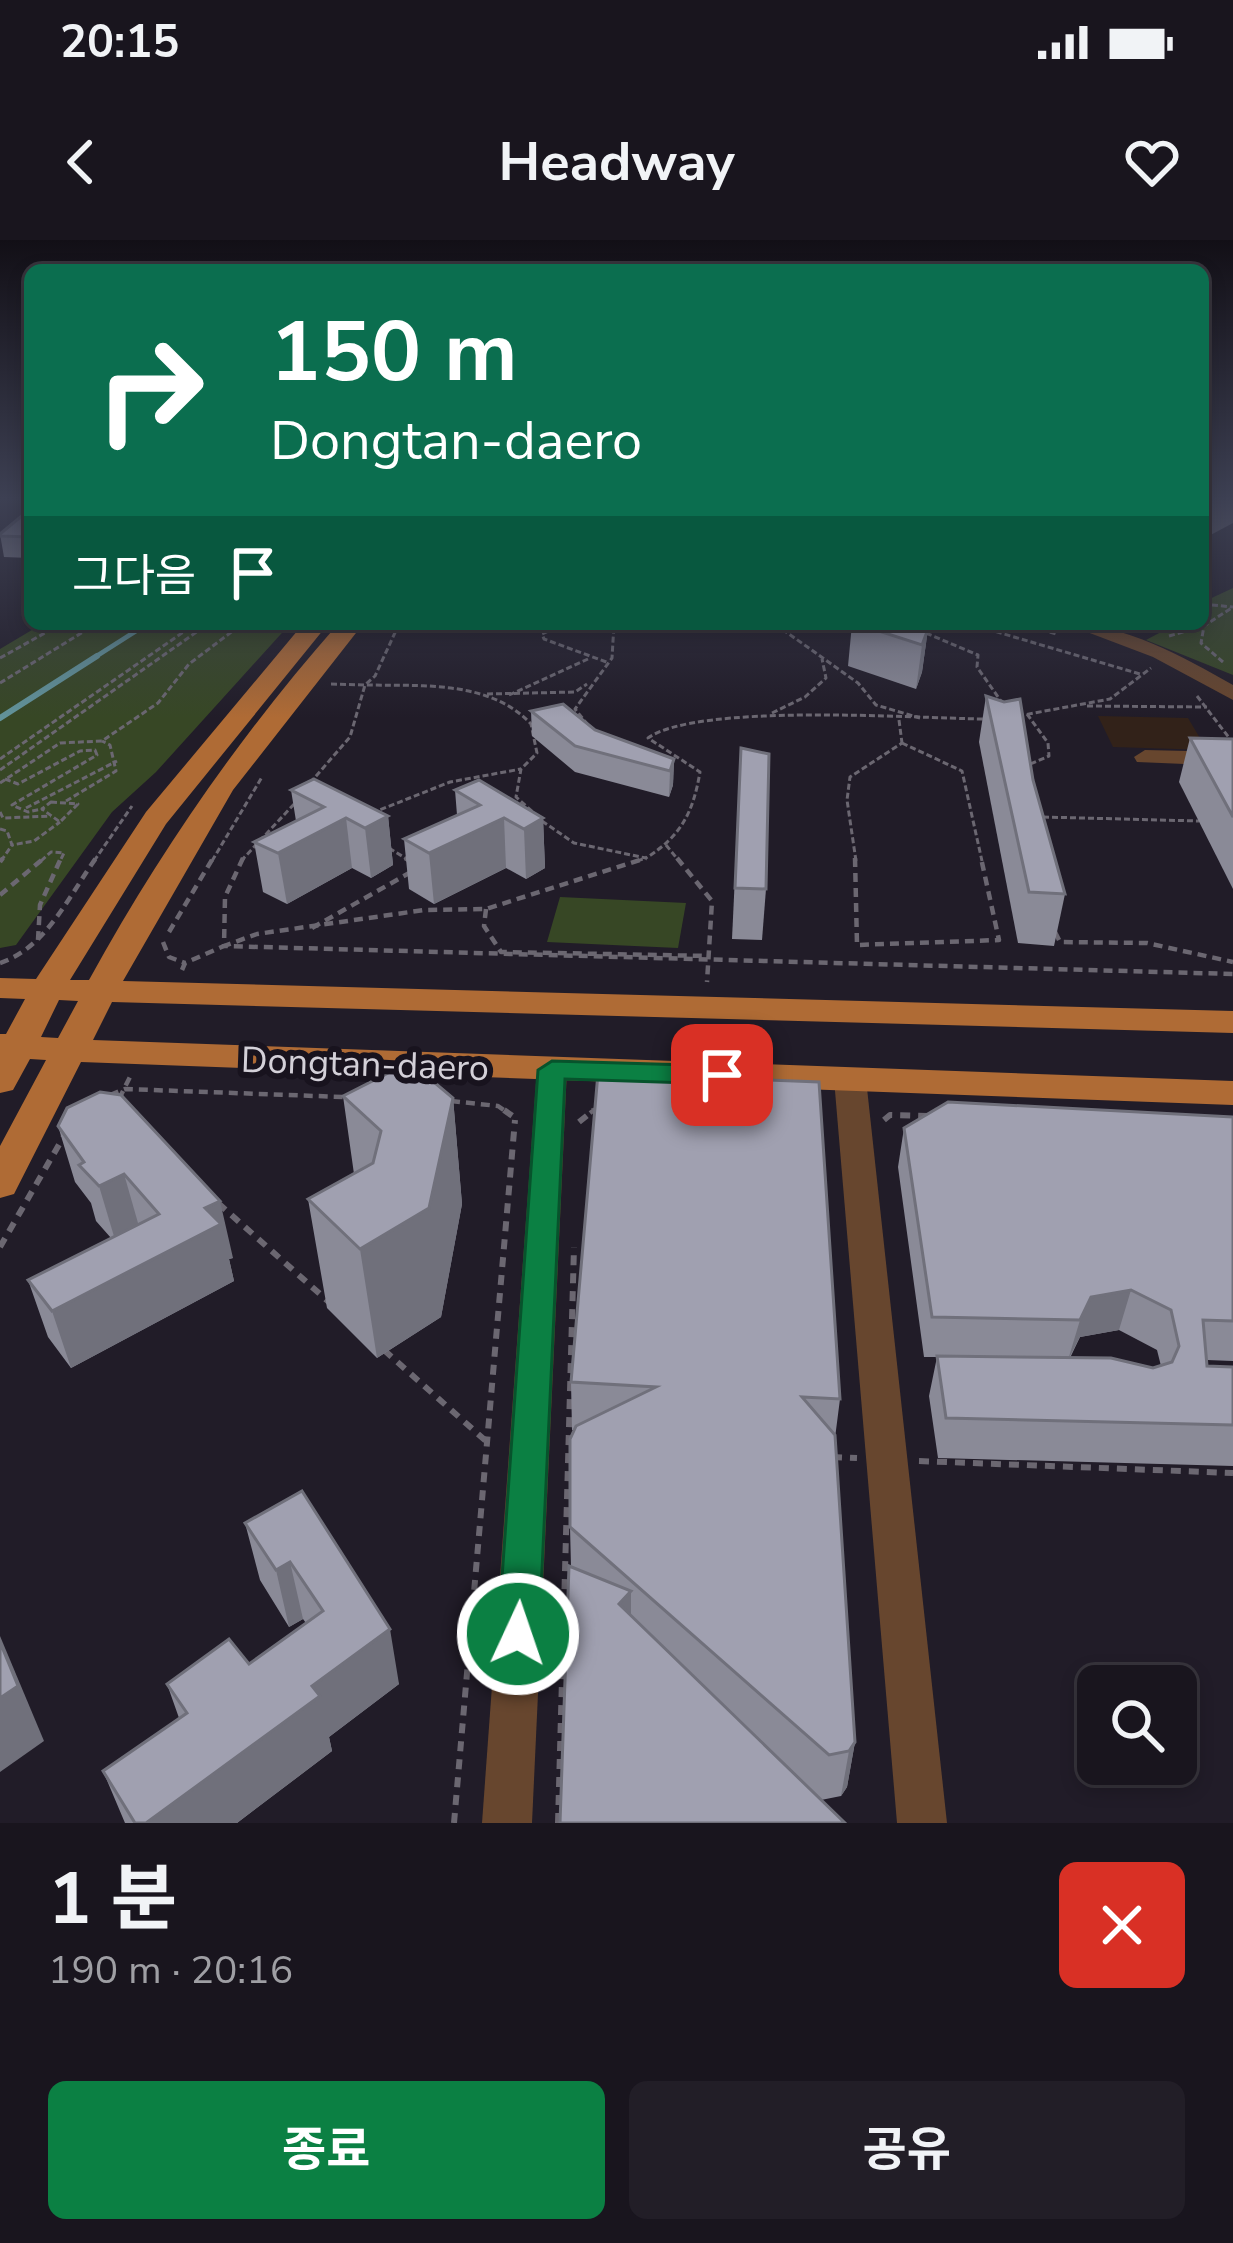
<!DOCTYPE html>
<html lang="ko">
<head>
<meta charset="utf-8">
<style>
	:root { --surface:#19151e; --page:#221e27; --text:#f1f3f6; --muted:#9f9fa4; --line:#37343c; --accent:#0b8043 }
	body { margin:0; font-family:"Nunito Sans","Noto Sans KR",sans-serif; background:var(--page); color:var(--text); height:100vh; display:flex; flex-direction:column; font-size:45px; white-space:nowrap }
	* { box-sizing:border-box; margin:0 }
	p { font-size:39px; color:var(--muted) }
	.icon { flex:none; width:66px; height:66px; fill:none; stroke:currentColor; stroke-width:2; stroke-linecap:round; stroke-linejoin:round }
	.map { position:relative; height:1583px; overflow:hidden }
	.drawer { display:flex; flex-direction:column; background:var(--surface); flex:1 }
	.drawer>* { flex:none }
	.top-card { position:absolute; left:24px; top:24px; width:1185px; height:366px; border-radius:18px; box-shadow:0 6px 18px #0003,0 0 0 3px var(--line); background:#0b6e4f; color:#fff; overflow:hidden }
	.buttons { position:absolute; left:1077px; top:1425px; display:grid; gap:24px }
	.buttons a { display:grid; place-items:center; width:120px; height:120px; border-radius:18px; background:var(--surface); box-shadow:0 6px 18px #0003,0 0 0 3px var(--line); font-size:60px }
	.pin { position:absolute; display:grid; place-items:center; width:102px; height:102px; color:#fff; margin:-51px; border-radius:24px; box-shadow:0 6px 18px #0006 }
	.me { position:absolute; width:132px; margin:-66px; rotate:3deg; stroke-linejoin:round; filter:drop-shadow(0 0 9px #0008) }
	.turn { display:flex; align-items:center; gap:42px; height:252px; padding:0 48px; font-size:54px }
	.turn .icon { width:156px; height:156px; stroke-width:2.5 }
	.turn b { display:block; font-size:84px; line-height:102px }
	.then { display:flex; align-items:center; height:114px; padding:0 48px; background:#0003; gap:24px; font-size:45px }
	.round { display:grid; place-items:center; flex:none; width:126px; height:126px; border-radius:18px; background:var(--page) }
	.overview { display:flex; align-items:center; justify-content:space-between; height:204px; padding:0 48px }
	h1 { font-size:72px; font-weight:700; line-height:90px }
	.button { display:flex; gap:24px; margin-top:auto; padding:24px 48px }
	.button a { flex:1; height:138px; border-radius:18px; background:var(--accent); color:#fff; font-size:48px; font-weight:700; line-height:138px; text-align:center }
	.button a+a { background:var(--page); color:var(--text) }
	.status { display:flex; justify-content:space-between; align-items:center; height:84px; padding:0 60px; background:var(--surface); direction:ltr }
	.status svg { height:33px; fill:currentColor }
	header { display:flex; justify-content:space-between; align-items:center; height:156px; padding:0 48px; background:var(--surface); font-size:54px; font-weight:700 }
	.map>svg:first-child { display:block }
	.education { fill:#322219 }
	.green { fill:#374725 }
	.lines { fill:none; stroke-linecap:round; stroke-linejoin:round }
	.stream-far1 { stroke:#62939a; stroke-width:4.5 }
	.stream { stroke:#62939a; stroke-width:6 }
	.path-far2 { stroke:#6b6771; stroke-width:3; stroke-dasharray:6 3; stroke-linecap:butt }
	.path-far1 { stroke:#6b6771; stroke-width:4.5; stroke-dasharray:9 6; stroke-linecap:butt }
	.path { stroke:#6b6771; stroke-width:6; stroke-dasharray:10 8; stroke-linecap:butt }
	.minor { fill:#67462e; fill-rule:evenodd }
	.major { fill:#af6b35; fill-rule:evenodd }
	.wall { fill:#8a8a97; fill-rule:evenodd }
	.shaded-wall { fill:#70707b }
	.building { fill:#a0a0b0; stroke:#70707b; stroke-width:3 }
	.route { fill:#0b8043; stroke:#07532c; stroke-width:3 }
	.labels { text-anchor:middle; stroke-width:12; stroke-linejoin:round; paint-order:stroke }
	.street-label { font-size:36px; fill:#d3d0d8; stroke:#18131e }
</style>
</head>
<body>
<div class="status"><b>20:15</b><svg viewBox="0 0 49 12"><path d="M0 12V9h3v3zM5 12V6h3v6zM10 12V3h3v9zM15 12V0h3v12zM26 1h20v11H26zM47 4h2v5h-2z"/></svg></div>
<header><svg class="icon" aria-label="back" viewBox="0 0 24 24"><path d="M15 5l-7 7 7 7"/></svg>Headway<svg class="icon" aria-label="heart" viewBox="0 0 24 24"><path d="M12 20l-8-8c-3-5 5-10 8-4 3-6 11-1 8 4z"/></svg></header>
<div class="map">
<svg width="1233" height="1583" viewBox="0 0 1233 1583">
	<rect width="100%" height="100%" fill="#211c28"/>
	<path class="education" d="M1098 476 1188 478 1207 510 1113 507Z"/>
	<g class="green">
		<path d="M1233 348V435L1146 400 1176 384H1203V362Z"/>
		<path d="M42 384H290L156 532 112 572 16 705 0 708V409Z"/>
		<path d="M560 657 686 663 678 708 547 702Z"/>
	</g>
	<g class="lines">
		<path class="stream-far1" d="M92 419 147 384"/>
		<path class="stream" d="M0 478 97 416"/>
		<g class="path-far2">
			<path d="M1203 364 1233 367"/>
			<path d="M564 384 542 394 544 399 609 423"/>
			<path d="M775 384 858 443 876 465 920 478"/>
			<path d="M970 384 1140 434"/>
			<path d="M1024 384 1056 394"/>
			<path d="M926 393 978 415 977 427 1003 464"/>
			<path d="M1169 396 1204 386"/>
			<path d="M0 418 61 384"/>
			<path d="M1223 422 1201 403 1204 386 1233 367"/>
			<path d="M0 443 96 384"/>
			<path d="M331 444 365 445 375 436 399 384"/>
			<path d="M487 454 575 452 587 444"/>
			<path d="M509 455 588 419"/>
			<path d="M1197 456 1230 499"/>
			<path d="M1087 466 1207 467"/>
			<path d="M772 473 805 457 826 438 822 419"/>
			<path d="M1027 474 1048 503 1049 516 1028 525"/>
			<path d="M1018 476 1110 459 1151 428"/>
			<path d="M899 480 902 503"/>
			<path d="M588 485 575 469 612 418 614 384"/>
			<path d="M902 503 962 531 982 621"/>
			<path d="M0 519 195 384"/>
			<path d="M0 530 208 384"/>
			<path d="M5 539 18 544 80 511 95 510 97 515 12 565 28 572 42 569"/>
			<path d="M0 543 60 503 102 501 158 463 189 424 242 384"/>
			<path d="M310 543 350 497 365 445C421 446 490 440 531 484L537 513 521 529 516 557 534 573"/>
			<path d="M66 561 116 531 110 505 102 501"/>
			<path d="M51 562 78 564 60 582 42 569Z"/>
			<path d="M26 568 117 521"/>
			<path d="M0 572 3 578 51 576"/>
			<path d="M372 573 450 542 521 529"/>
			<path d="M1043 577 1199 581"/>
			<path d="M542 581 574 603 646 618C681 596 693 573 700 532L648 498C697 463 913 478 983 479"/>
			<path d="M0 589 7 591 12 605 34 601 60 582"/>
			<path d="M666 605 679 621"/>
			<path d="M389 608 410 621"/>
			<path d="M1 621 12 605"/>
			<path d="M41 621 51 612 64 613 60 621"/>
			<path d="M94 621 132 566"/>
			<path d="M212 621 262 537"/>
			<path d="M241 621 296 562"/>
			<path d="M637 621 646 618"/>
			<path d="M856 621 847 560 850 537 902 503"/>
		</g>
		<g class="path-far1">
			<path d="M243 618 225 657 224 706 257 694 424 670 486 669 646 618"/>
			<path d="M405 618 410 621"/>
			<path d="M677 618 712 661 707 742"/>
			<path d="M855 618 857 705 999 700 981 618"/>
			<path d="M0 622 3 618"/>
			<path d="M0 655 44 618"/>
			<path d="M486 669 484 686 501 712 710 716"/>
			<path d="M312 688 411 632"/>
			<path d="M169 692 213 618"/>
			<path d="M1055 692 1060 702 1147 703 1233 722"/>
			<path d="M38 700 40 665 61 618"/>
			<path d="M163 702 169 717 185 723"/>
			<path d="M0 723C46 708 69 656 96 618"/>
			<path d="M182 730 185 723 224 706 1233 734"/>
			<path d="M110 855 125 849 343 857"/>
			<path d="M119 859 130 837"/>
			<path d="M451 861 498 866 508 873"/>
			<path d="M590 873 597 868"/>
		</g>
		<g class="path">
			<path d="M504 870 518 880"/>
			<path d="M884 880 890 875 931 876"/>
			<path d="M579 882 594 870"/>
			<path d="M218 963 330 1063"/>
			<path d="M0 1007 64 896"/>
			<path d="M384 1110 487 1202"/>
			<path d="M832 1217 857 1218"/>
			<path d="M919 1221 1233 1233"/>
			<path d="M454 1583 515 880"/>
			<path d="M558 1583 574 1007"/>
		</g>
		<g class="minor">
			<path d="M1066 384C1127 384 1181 416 1233 445V460L1153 417Z"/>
			<path d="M1145 510 1233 512V526L1137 522 1134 517Z"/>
			<path d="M552 819 567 829 532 1583H482L537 829Z"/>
			<path d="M850 829 866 839 947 1583H897L834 839Z"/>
		</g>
		<path class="major" d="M303 384H328L166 584 70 740H89C160 611 241 494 338 384H363L233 550 123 741 1233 771V793L112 762 93 800 1233 841V865L81 822 14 954 0 958V906L46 820 30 819 13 850 0 853V794H6L25 759 0 758V738L36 739 146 572ZM59 760 78 761 58 798 41 797Z"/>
	</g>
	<g class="wall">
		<path d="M30 269V318L4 317 0 294Z"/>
		<path d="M852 384H915L928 389 922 432 916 449 848 426Z"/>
		<path d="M986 456 1033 540 1065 654 1054 706 1018 703 979 502Z"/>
		<path d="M531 471 595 490 674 519 673 545 669 557 575 532 532 496Z"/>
		<path d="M1190 498 1233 499V649L1179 542Z"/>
		<path d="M741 508 766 649 762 700 732 699Z"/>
		<path d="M291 550 388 576 393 625 371 638 352 628 287 664 263 652 254 602 296 581Z"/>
		<path d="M455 550 543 578 545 628 526 639 506 628 434 664 409 649 404 599 457 575Z"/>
		<path d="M343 856 453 858 462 964 441 1077 377 1118 327 1068 308 959 354 934Z"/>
		<path d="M1233 877V1121L1207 1120V1126L1233 1127V1226L938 1218 929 1156 937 1117H924L898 927 904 888ZM1119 1090 1157 1110 1161 1126 1153 1128 1070 1118 1080 1097Z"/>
		<path d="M58 886 233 1018 229 1019 234 1041 71 1128 48 1097 28 1040 111 998 96 981 91 963 75 942Z"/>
		<path d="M571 1142 840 1159 835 1198 855 1502 847 1547 841 1556 821 1560 571 1327 570 1287 574 1190H572Z"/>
		<path d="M302 1251 399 1444 329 1497 332 1511 237 1583H125L103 1531 179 1478 167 1444 249 1424 306 1383 303 1379 289 1387 260 1340 245 1283Z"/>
	</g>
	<g class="shaded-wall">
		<path d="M1221 256H1233V283L1203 299V266Z"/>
		<path d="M928 389 922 432 916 449 922 405Z"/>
		<path d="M674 519 673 545 669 557 670 531Z"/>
		<path d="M388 576 393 625 371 638 365 588Z"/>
		<path d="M346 578 352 628 287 664 278 613Z"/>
		<path d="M504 578 506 628 434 664 429 613Z"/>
		<path d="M543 578 545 628 526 639 524 589Z"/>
		<path d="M453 858 462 964 441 1077 377 1118 360 1009Z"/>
		<path d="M124 934 140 990 116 1003 99 946Z"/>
		<path d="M220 961 233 1018 229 1019 234 1041 71 1128 52 1071 205 968Z"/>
		<path d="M1131 1050 1119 1090 1080 1097 1068 1120 1080 1080 1091 1057Z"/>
		<path d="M290 1322 303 1379 289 1387 276 1330Z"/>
		<path d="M631 1351V1407L619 1364Z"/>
		<path d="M390 1389 399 1444 329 1497 332 1511 237 1583H146L312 1446Z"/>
		<path d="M0 1396 44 1501 0 1532Z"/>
		<path d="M855 1502 847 1547 841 1556 849 1511Z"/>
	</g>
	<g class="building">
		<path d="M1203 256H1221L1203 266Z"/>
		<path d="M30 269V297L0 296V294Z"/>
		<path d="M857 384H915L928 389 922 405Z"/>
		<path d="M986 456 1004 462 1020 459 1033 540 1065 654 1029 652Z"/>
		<path d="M563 464 595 490 674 519 670 531 575 506 531 471Z"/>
		<path d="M1190 498 1233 499V577Z"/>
		<path d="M741 508 769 514 766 649 735 648Z"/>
		<path d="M314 539 388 576 365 588 346 578 278 613 254 602 324 567 291 550Z"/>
		<path d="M479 540 543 578 524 589 504 578 429 613 404 599 480 565 455 550Z"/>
		<path d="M410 822 453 858 429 968 360 1009 308 959 373 923 381 891 343 856Z"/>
		<path d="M598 833 819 842 840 1159 802 1157 835 1195 855 1502 849 1511 829 1515 570 1287V1199L576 1186 656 1147 571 1142Z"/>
		<path d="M100 852 121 855 220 961 205 968 221 984 52 1071 28 1040 159 974 124 934 99 946 79 925 84 922 58 886 67 868Z"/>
		<path d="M948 862 1233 877V1081L1203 1080 1207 1126 1233 1127V1185L946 1178 937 1116 1111 1118 1153 1128 1172 1122 1179 1106 1171 1070 1131 1050 1091 1057 1080 1080 932 1077 904 888Z"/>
		<path d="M302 1251 390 1389 312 1446 320 1456 146 1583H135L103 1531 187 1473 167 1444 229 1399 249 1424 323 1371 290 1322 276 1330 245 1283Z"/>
		<path d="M569 1326 631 1351 619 1364 845 1583H560Z"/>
		<path d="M0 1402 18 1446 0 1458Z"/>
	</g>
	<linearGradient id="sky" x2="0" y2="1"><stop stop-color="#120f16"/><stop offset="0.54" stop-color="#3d4053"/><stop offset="1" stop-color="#3d4053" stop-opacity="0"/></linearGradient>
	<rect width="1233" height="478" fill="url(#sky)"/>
	<path class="route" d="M552 821 722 826 737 835 722 844 565 839 539 1394 533 1407 518 1413 504 1407 498 1394 538 830Z"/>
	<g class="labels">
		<g class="street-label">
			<text transform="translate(365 823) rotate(2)" y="13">Dongtan-daero</text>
		</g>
	</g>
</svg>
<div class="buttons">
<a><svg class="icon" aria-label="search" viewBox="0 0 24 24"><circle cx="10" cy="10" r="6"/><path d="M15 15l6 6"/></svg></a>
</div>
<div class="pin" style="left:722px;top:835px;background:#d93025"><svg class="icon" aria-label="arrive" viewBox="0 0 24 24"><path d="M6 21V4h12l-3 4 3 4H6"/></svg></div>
<svg class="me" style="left:518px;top:1394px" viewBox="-20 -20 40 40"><circle r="17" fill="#0b8043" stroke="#fff" stroke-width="3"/><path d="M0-11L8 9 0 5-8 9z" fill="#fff"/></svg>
<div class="top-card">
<div class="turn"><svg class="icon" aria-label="right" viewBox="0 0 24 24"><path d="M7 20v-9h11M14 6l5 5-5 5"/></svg><div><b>150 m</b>Dongtan-daero</div></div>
<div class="then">그다음<svg class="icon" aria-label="arrive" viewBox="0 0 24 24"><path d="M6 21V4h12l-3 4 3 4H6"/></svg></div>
</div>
</div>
<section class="drawer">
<div class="overview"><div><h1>1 분</h1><p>190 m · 20:16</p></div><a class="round" style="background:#d93025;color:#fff"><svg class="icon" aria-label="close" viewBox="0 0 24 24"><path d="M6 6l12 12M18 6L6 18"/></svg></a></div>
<div class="button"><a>종료</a><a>공유</a></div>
</section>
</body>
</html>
